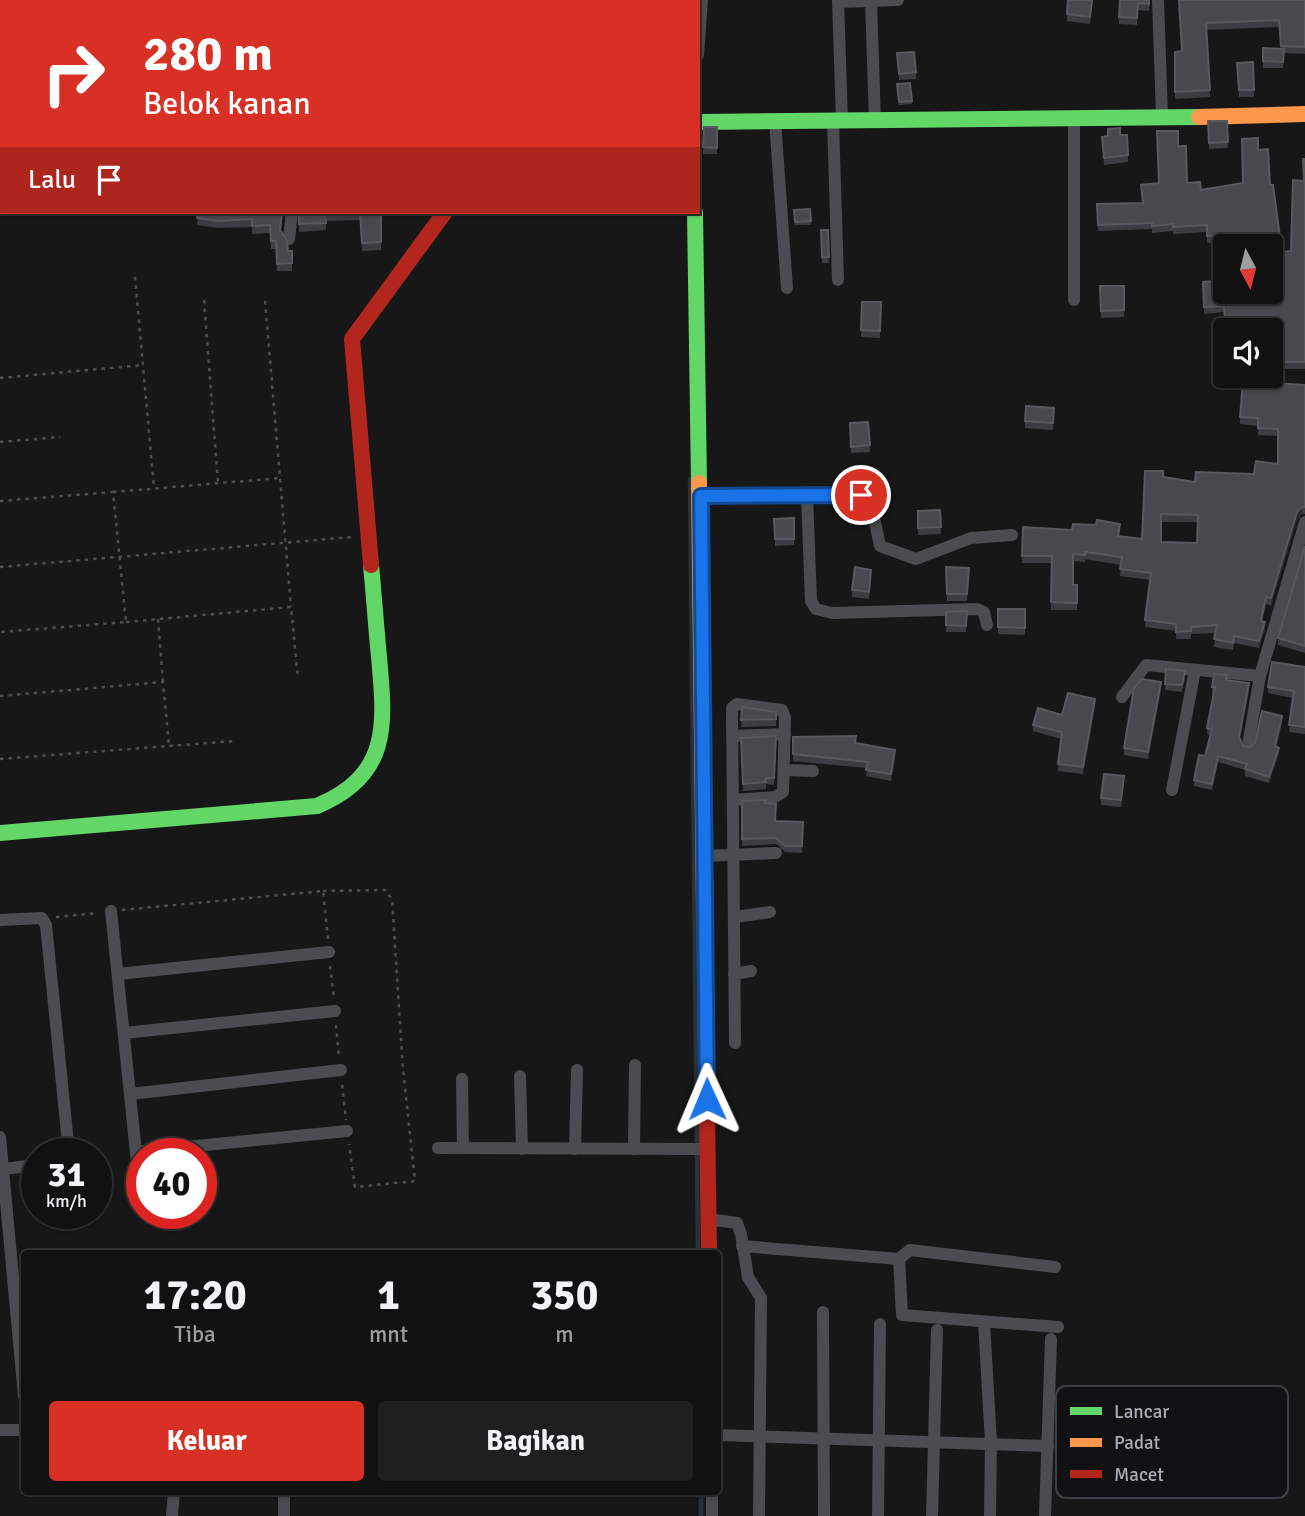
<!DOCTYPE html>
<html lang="id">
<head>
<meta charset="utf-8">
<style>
	:root { --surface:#111; --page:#1e1f1f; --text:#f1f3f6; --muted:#9c9d9f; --line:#303131; --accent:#d93025 }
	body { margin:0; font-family:Signika,sans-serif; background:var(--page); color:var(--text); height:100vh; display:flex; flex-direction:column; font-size:26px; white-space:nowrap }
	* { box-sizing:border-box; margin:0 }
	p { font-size:23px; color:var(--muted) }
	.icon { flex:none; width:38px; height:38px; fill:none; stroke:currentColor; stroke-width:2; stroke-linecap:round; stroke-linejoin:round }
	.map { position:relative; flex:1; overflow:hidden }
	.panel { position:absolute; left:21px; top:1250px; width:700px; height:245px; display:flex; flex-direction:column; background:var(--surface); border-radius:7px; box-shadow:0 2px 5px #0004,0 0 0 2px var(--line) }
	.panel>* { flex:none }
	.top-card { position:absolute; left:0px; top:0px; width:700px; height:214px; box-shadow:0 2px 5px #0004,0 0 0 2px var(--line); background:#d93025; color:#fff; overflow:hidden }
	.needle { width:46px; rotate:173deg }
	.tools { position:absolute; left:1213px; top:234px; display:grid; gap:14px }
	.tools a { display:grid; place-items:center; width:70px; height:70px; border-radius:7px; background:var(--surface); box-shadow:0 2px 5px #0004,0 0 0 2px var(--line); font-size:35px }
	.speed { position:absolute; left:21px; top:1138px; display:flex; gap:14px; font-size:35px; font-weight:700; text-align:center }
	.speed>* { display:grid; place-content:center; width:91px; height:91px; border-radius:50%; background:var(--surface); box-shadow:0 2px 5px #0004,0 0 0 2px var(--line); line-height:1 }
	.speed small { font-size:18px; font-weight:400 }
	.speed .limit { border:10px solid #d22; background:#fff; color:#111 }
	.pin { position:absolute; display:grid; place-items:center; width:60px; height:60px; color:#fff; margin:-30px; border:4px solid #fff; border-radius:50%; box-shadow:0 2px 7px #0007 }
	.me { position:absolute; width:77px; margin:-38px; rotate:359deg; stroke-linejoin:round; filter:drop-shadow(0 0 5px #0008) }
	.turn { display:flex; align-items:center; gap:24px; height:147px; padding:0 28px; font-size:32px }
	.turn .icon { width:91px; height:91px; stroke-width:2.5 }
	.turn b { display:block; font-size:49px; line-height:60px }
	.then { display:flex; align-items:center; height:66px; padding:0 28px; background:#0003; gap:14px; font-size:26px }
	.eta { display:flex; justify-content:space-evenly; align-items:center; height:119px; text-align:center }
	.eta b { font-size:42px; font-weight:800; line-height:49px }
	.button { display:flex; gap:14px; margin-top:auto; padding:14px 28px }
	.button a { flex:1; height:80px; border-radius:7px; background:var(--accent); color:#fff; font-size:28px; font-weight:800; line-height:80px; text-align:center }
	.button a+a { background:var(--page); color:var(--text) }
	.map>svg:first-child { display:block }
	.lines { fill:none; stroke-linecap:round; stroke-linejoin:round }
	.stream { stroke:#2a3239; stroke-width:4.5 }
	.path { stroke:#4d4e52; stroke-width:2.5; stroke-dasharray:3.5 5; stroke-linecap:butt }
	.street { stroke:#4b4c50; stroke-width:12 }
	.fast { stroke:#63d668; stroke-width:16 }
	.slow { stroke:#ff974d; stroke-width:16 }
	.jam { stroke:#b3261e; stroke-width:16 }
	.wall { fill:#3c3d40; fill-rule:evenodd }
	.shaded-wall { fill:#28292a }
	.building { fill:#48494d; stroke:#57595e; stroke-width:2; fill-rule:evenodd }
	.route-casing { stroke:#114b97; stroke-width:18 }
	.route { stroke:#1a73e8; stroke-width:12 }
	.key { fill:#111113; stroke:#3e4045; stroke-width:2 }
	.key-label { font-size:19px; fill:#a8adb8 }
</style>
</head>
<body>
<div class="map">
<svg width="1305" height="1516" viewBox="0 0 1305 1516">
	<rect width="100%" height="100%" fill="#171717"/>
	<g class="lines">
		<g class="stream">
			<path d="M689 2V0"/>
			<path d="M690 479 698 1253"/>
			<path d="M701 1491V1516"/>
		</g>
		<g class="path">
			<path d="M135 277 154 488"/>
			<path d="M204 300 218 483"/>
			<path d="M265 301 291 607"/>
			<path d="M0 378 143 365"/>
			<path d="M0 442 60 437"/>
			<path d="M113 492 281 478"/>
			<path d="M0 501 113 492 126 622 0 632"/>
			<path d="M0 567 352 537"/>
			<path d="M158 619 163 682"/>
			<path d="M126 622 291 607 298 679"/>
			<path d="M0 696 163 682 169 746"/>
			<path d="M0 759 234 741"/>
			<path d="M323 891 385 890 392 899 403 1069 415 1181 355 1187 349 1144"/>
			<path d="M122 910 323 891 328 939"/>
			<path d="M56 917 98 913"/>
			<path d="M330 966 334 998"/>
			<path d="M336 1025 339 1057"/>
			<path d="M342 1085 346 1120"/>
		</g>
		<g class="street">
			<path d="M287 0V2"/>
			<path d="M838 0 842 121"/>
			<path d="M1158 0 1162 116"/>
			<path d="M4 2V0"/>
			<path d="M400 2V0"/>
			<path d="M584 2 585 0"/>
			<path d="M838 2 871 1"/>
			<path d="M698 55 702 0"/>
			<path d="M0 70 2 41"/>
			<path d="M1074 120V300"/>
			<path d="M775 121 787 288"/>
			<path d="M833 121 838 280"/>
			<path d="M875 121 871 1 898 0"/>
			<path d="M289 239 292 212"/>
			<path d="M807 495 811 601 816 609 832 613 977 609 984 612 987 625"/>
			<path d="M701 496H866L871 503 880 546 916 559 971 538 1012 535"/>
			<path d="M1122 697 1146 665 1260 676"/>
			<path d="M733 736 785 734"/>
			<path d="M1248 745 1260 676 1305 522"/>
			<path d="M785 770 813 771"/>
			<path d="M1172 790 1195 670"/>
			<path d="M733 800 775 797 783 792 785 717 782 710 737 704 732 708 735 1043"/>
			<path d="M704 856 776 853"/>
			<path d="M111 911 139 1182"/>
			<path d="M735 917 770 912"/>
			<path d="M0 920 42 918 46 925 69 1153"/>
			<path d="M118 974 329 952"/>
			<path d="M734 974 751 971"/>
			<path d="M124 1033 335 1011"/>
			<path d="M520 1076 522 1149"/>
			<path d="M462 1079 463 1148"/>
			<path d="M130 1094 341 1070"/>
			<path d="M0 1137 24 1396"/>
			<path d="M438 1148 707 1149"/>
			<path d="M575 1149 577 1070"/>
			<path d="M634 1149 635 1065"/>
			<path d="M136 1152 347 1131"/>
			<path d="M3 1169 37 1165"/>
			<path d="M708 1219 737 1223 741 1234 748 1277 761 1298 759 1516"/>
			<path d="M742 1246 899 1259 910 1250 1055 1267"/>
			<path d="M899 1259 902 1315 1058 1327"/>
			<path d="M823 1312 824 1516"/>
			<path d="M984 1322 991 1443 990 1516"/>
			<path d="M0 1430H24"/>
			<path d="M718 1435 1048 1446"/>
			<path d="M712 1491V1516"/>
			<path d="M172 1516 174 1491"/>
			<path d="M284 1516V1491"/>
			<path d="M878 1516 880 1324"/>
			<path d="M932 1516 937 1330"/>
			<path d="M1045 1516 1051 1339"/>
		</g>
		<g class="fast">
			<path d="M698 122 1199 117"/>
			<path d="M695 212 699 483"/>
			<path d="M0 833 317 806C391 775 385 724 379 657 376 626 374 596 371 565"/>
		</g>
		<g class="slow">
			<path d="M1199 117 1305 114"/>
			<path d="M699 483 704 906"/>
		</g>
		<g class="jam">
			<path d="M371 565 352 339 445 212"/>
			<path d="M704 906 709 1253"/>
		</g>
	</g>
	<g class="wall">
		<rect x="300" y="0" width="93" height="2"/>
		<path d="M516 0H534L533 2H521Z"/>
		<path d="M536 0H562V2H541Z"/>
		<path d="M1093 0 1090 24 1067 21V14Z"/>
		<path d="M1120 0H1150L1149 11 1138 10 1137 25 1119 24Z"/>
		<path d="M1305 0V54L1284 53 1283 68H1263V48L1281 49 1279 27 1206 30 1210 97 1175 99V52L1182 51 1207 1Z"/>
		<path d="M897 53 916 72V79L899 80Z"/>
		<path d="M1253 62 1254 97H1239L1237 63Z"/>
		<path d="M897 84 912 101V104L899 105Z"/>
		<path d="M1208 121H1227L1228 148 1209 149Z"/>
		<path d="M704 127H717V154H703Z"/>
		<path d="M1120 135 1128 155V162L1104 165 1102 137Z"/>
		<path d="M1178 146 1187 183 1201 190 1243 183 1258 150 1270 185 1282 252 1291 251 1303 181 1305 159V369H1270V331L1224 312 1204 314 1203 282 1270 292 1258 242 1244 244 1243 241 1207 243V232L1173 234V231L1152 233V229L1098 231 1097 204 1142 203 1141 185 1159 183Z"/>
		<path d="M810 209 811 225H795L794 210Z"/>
		<path d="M198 212H283L281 231 288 251H292V271H277L276 249H271L270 233 252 234V227L218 228 197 225Z"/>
		<path d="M299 212H381V250L362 251 360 220 326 221V230L299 232Z"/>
		<path d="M821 230H828L829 263H822Z"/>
		<path d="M1100 286H1124V317L1101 318Z"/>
		<path d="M862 302H881L880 338 861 337Z"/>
		<path d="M1305 385V514H1302L1297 520 1271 606 1266 604 1262 621 1265 629 1259 648 1234 643 1233 650 1214 647 1216 633 1191 634V639H1176V631L1145 627 1150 580 1120 576 1121 565 1085 559V562L1073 561V585H1077V610H1051L1052 563H1022L1023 527 1072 530 1120 531 1119 536 1142 539 1163 477 1195 482 1254 474 1278 464V436L1258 435V426L1240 424V417ZM1161 522H1198L1197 543 1161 542Z"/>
		<path d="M1054 415 1053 430 1025 428V421Z"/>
		<path d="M850 423 870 445V452L851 453Z"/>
		<path d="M940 510 941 534 918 535V511Z"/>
		<path d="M794 518V545L775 546 774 519Z"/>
		<path d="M1305 546V653L1278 645V638Z"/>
		<path d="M946 567 969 568 967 601H947Z"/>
		<path d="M871 576 869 599 852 597V590Z"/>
		<path d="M998 609H1025V635L998 634Z"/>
		<path d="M967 611 966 632H946V612Z"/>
		<path d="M1305 667V734L1289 732 1293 698 1268 693V687Z"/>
		<path d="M1185 678 1182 692 1165 690V684Z"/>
		<path d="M1227 680 1249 690 1240 739 1243 746 1250 747 1282 723 1276 747 1279 754 1269 783 1245 776V770L1218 762 1212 790 1194 786V780L1205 756 1210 735 1207 734V728L1214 694 1212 693V687Z"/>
		<path d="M1161 689 1148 759 1124 755V748Z"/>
		<path d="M1095 706 1083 774 1058 771 1061 739 1033 731V725L1062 715Z"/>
		<path d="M742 707 776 712V726L741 727Z"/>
		<path d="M776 736 774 785 766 784V789L743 791 741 738Z"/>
		<path d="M793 737 856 743 895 757 891 781 866 776 867 768 793 761Z"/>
		<path d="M1124 782 1121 807 1101 805V798Z"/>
		<path d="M742 801 765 803 776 821 803 822 802 853 785 852 776 844 742 846Z"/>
	</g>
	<g class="shaded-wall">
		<path d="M1302 507V514L1297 520 1271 606V598L1297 512Z"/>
		<path d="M1266 597V604L1261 628V621Z"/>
		<path d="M1265 622V629L1259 648V641Z"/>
		<path d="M1161 682V689L1148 759V752Z"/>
		<path d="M1249 683V690L1239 744V737Z"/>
		<path d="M1095 699V706L1083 774V767Z"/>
		<path d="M1282 716V723L1275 753V746Z"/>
		<path d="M1279 748V754L1269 783V777Z"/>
		<path d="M895 750V757L891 781V774Z"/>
		<path d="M1218 756V762L1212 790V784Z"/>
	</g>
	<g class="building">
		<rect x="38" y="0" width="27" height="2"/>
		<rect x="102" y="0" width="23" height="2"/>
		<rect x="300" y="0" width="66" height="2"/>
		<path d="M406 0H460L459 2H405Z"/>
		<path d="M1068 0H1092L1090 17 1067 14Z"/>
		<path d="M1120 0H1149V4L1138 3 1137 18 1119 17Z"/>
		<path d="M1179 0H1305V47L1281 46 1279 20 1206 23 1210 90 1175 92V52L1182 51Z"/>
		<path d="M1263 48 1284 49 1283 62 1263 61Z"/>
		<path d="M914 52 916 72 899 74 897 53Z"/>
		<path d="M1253 62 1254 90H1239L1237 63Z"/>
		<path d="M910 83 912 101 899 102 897 84Z"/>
		<path d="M1208 121H1227L1228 142 1209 143Z"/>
		<path d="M704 127H717V148L703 147Z"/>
		<path d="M1120 128V135H1127L1128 155 1104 158 1102 137 1108 136V129Z"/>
		<path d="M1157 131H1178V146H1186L1187 183 1200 182 1201 190 1243 183 1242 139 1258 138V150L1268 149 1270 185H1273L1282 252 1291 251 1293 180 1304 181 1303 159H1305V362H1270V331H1226L1224 306 1204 307 1203 282 1225 280V292H1270V247H1259L1258 236 1244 237 1243 234 1207 236V225L1173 227V224L1152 226V223L1098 225 1097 204 1143 203 1141 185 1159 183Z"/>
		<path d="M810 209 811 221 795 222 794 210Z"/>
		<path d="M198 212H282L280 230 287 240 288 251H292V263L277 264 276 241H271L270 225 252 226V219L218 221 197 218Z"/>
		<path d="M299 212H381V242L362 243 360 212 325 214 326 223 299 224Z"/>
		<path d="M821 230H828L829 257H822Z"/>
		<path d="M1100 286H1124V310L1101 311Z"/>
		<path d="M862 302H881L880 331 861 330Z"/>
		<path d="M1243 381 1305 385V507H1302L1297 512 1271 598 1266 597 1261 621 1265 622 1259 641 1234 636 1233 643 1214 639 1217 625 1191 627V631L1176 632V624L1145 620 1151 573 1120 569 1122 557 1085 552V555L1073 554V585H1077V603L1051 602 1052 556H1022L1023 527 1072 530 1073 524 1096 525 1097 520 1120 524 1118 536 1142 539 1145 471H1163V477L1195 482 1196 472 1254 474 1256 461 1278 464V429L1258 428V418L1240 417ZM1161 514 1198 515 1197 543 1161 542Z"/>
		<path d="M1026 406 1054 408 1053 423 1025 421Z"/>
		<path d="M868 422 870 445 851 447 850 423Z"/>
		<path d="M940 510 941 527 918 528V511Z"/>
		<path d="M794 518V539H775L774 519Z"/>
		<path d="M1305 546V646L1278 638Z"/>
		<path d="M855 567 871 570 869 592 852 590Z"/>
		<path d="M946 567 969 568 967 594H947Z"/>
		<path d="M998 609H1025V628L998 627Z"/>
		<path d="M967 611 966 626 946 625V612Z"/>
		<path d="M1272 662 1305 667V727L1289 725 1294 691 1268 687Z"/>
		<path d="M1166 669 1185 671 1182 685 1165 684Z"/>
		<path d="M1214 674 1227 675 1226 680 1249 683 1239 737 1243 746 1250 747 1255 743 1262 711 1282 716 1275 746 1279 748 1269 777 1245 769 1247 764 1218 756 1212 784 1194 780 1199 755 1205 756 1212 729 1207 728 1215 687H1212Z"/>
		<path d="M1142 679 1161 682 1148 752 1124 748 1134 688Z"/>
		<path d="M1068 693 1095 699 1083 767 1058 764 1062 732 1033 725 1038 708 1062 715Z"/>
		<path d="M742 707 776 712V719L741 720Z"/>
		<path d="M776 736 774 778H766V782L743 784 741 738Z"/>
		<path d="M856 736 855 743 895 750 891 774 866 770 868 762 793 754V737Z"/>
		<path d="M1104 774 1124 776 1121 800 1101 798Z"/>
		<path d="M766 800 765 803 776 804 775 821 803 822 802 846H785L776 838 742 839V801Z"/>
	</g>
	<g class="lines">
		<g class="route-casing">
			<path id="route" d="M707 1099 701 496 861 495"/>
		</g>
		<use href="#route" class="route"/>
	</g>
	<rect x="1056" y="1386" width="232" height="112" rx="10" class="key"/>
	<rect x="1070" y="1407" width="32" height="8" fill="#63d668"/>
	<rect x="1070" y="1438" width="32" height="9" fill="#ff974d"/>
	<rect x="1070" y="1470" width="32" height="8" fill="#b3261e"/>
	<g class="key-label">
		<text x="1114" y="1418">Lancar</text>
		<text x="1114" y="1449">Padat</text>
		<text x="1114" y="1481">Macet</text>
	</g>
</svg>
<div class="tools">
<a><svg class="needle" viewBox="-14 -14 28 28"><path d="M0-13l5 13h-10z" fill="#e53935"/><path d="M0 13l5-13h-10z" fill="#9c9d9f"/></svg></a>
<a><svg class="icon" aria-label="sound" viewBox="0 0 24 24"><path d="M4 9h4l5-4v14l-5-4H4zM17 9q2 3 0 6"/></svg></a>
</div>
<div class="speed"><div>31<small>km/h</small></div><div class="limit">40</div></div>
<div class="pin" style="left:861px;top:495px;background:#d93025"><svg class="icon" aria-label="arrive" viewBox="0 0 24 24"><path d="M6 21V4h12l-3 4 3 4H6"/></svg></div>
<svg class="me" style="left:707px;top:1099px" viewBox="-20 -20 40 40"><path d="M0-17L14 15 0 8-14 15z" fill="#1a73e8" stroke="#fff" stroke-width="4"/></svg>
<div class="top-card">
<div class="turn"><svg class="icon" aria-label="right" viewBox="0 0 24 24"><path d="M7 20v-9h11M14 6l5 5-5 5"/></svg><div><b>280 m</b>Belok kanan</div></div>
<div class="then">Lalu<svg class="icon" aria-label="arrive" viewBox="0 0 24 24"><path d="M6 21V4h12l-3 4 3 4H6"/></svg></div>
</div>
<section class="panel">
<div class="eta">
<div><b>17:20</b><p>Tiba</p></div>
<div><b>1</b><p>mnt</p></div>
<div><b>350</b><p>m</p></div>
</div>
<div class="button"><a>Keluar</a><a>Bagikan</a></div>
</section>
</div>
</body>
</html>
